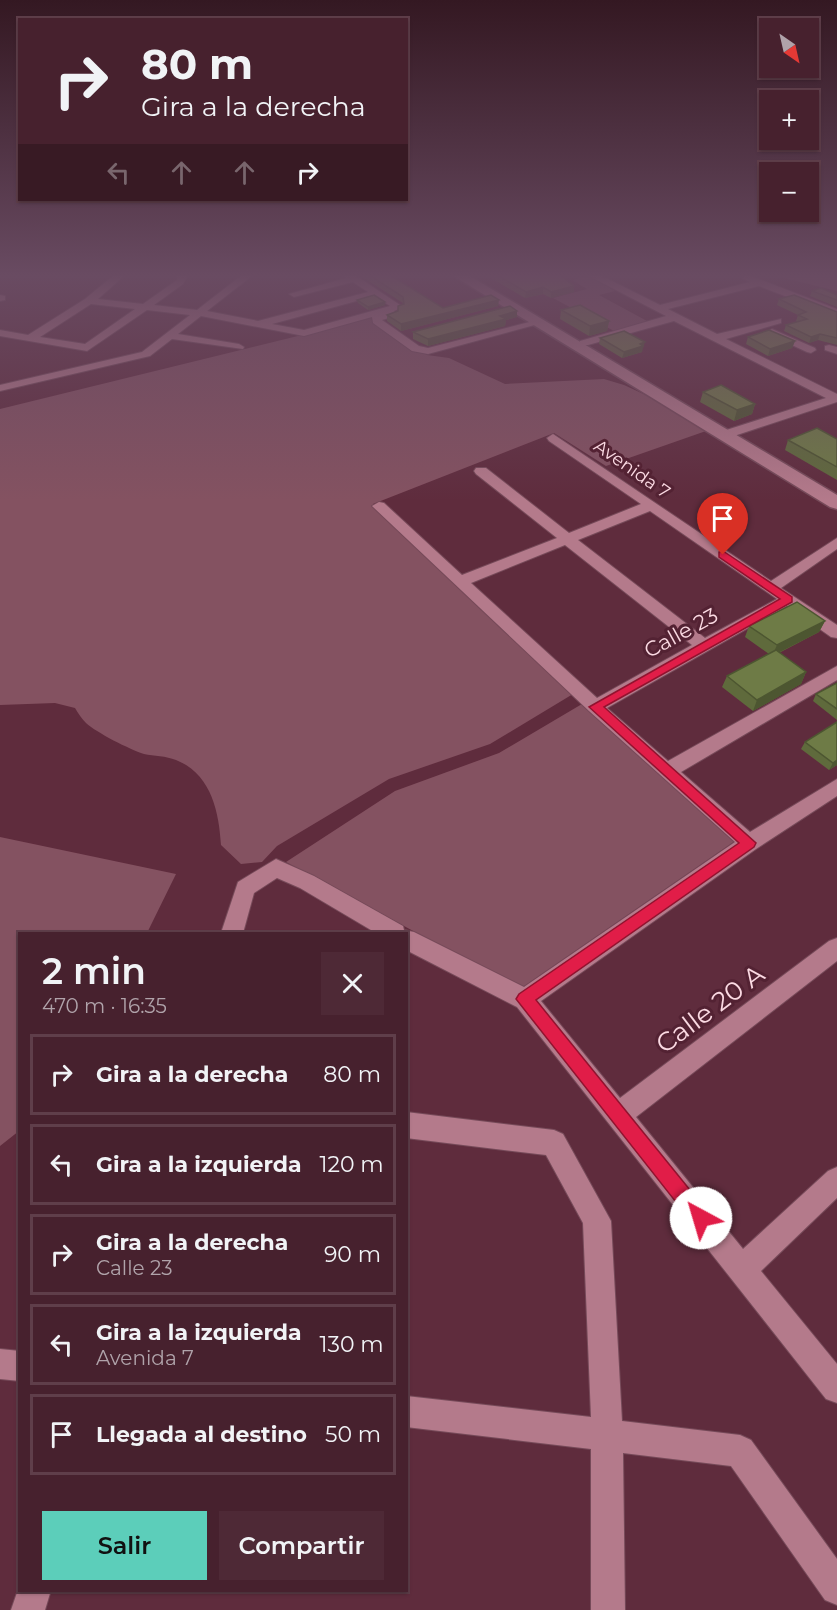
<!DOCTYPE html>
<html lang="es">
<head>
<meta charset="utf-8">
<style>
	:root { --surface:#47212e; --page:#4e2936; --text:#f1f3f6; --muted:#b0a3aa; --line:#5f3e4a; --accent:#5cceba }
	body { margin:0; font-family:Montserrat,sans-serif; background:var(--page); color:var(--text); height:100vh; display:flex; flex-direction:column; font-size:22px; white-space:nowrap }
	* { box-sizing:border-box; margin:0 }
	p { font-size:20px; color:var(--muted) }
	.icon { flex:none; width:33px; height:33px; fill:none; stroke:currentColor; stroke-width:2; stroke-linecap:round; stroke-linejoin:round }
	.map { position:relative; flex:1; overflow:hidden }
	.sheet { position:absolute; left:18px; top:932px; width:390px; height:660px; display:flex; flex-direction:column; background:var(--surface); border-radius:0px; box-shadow:0 2px 4px #0004,0 0 0 2px var(--line) }
	.sheet>* { flex:none }
	.hud { position:absolute; left:18px; top:18px; width:390px; height:183px; border-radius:0px; box-shadow:0 2px 4px #0004,0 0 0 2px var(--line); background:#47212e; color:var(--text); overflow:hidden }
	.needle { width:39px; rotate:146deg }
	.tools { position:absolute; left:759px; top:18px; display:grid; gap:12px }
	.tools a { display:grid; place-items:center; width:60px; height:60px; border-radius:0px; background:var(--surface); box-shadow:0 2px 4px #0004,0 0 0 2px var(--line); font-size:30px }
	.pin { position:absolute; display:grid; place-items:center; width:51px; height:51px; color:#fff; margin:-62px -26px; border-radius:50% 50% 50% 0; rotate:-45deg; box-shadow:0 0 6px #0007 }
	.pin .icon { rotate:45deg }
	.me { position:absolute; width:66px; margin:-33px; rotate:321deg; stroke-linejoin:round; filter:drop-shadow(0 0 4px #0008) }
	.turn { display:flex; align-items:center; gap:21px; height:126px; padding:0 24px; font-size:27px }
	.turn .icon { width:78px; height:78px; stroke-width:2.5 }
	.turn b { display:block; font-size:42px; line-height:51px }
	.lanes { display:flex; align-items:center; height:57px; padding:0 24px; background:#0003; justify-content:center; gap:30px; direction:ltr }
	.lanes .off { opacity:.35 }
	.round { display:grid; place-items:center; flex:none; width:63px; height:63px; border-radius:0px; background:var(--page) }
	.summary { display:flex; align-items:center; justify-content:space-between; height:102px; padding:0 24px }
	h1 { font-size:36px; font-weight:600; line-height:45px }
	.cta { display:flex; gap:12px; margin-top:auto; padding:12px 24px }
	.cta a { flex:1; height:69px; border-radius:0px; background:var(--accent); color:#111; font-size:24px; font-weight:600; line-height:69px; text-align:center }
	.cta a+a { background:var(--page); color:var(--text) }
	ul { padding:0; list-style:none }
	li { display:flex; align-items:center; gap:18px; height:81px; margin:0 12px 9px; padding:0 12px; border:3px solid var(--line); border-radius:0px }
	li div { flex:1 }
	li b { display:block; font-size:22px }
	li em { font-style:normal }
	.map>svg:first-child { display:block }
	.green { fill:#845261 }
	.lines { fill:none; stroke-linecap:round; stroke-linejoin:round }
	.street-casing { stroke:#764a59; stroke-width:2 }
	.secondary-casing { stroke:#764a59; stroke-width:3 }
	.street { fill:#b47a8b; fill-rule:evenodd }
	.secondary { fill:#b47a8b; fill-rule:evenodd }
	.wall { fill:#5f6a3c }
	.shaded-wall { fill:#4d5631 }
	.building { fill:#6e7b46; stroke:#4d5631; stroke-width:1.5 }
	.route { fill:#e11d48; stroke:#92132f; stroke-width:1.5 }
	.labels { text-anchor:middle; stroke-width:6; stroke-linejoin:round; paint-order:stroke }
	.far-street-label { font-size:18px; fill:#fbdae3; stroke:#532233 }
	.street-label { font-size:21px; fill:#fbdae3; stroke:#532233 }
	.near-street-label { font-size:26px; fill:#fbdae3; stroke:#532233 }
</style>
</head>
<body>
<div class="map">
<svg width="837" height="1610" viewBox="0 0 837 1610">
	<rect width="100%" height="100%" fill="#5f2c3d"/>
	<g class="green">
		<path d="M772 275H837V291Z"/>
		<path d="M589 276 615 291 599 295 647 321 614 331 553 298 587 289 572 280Z"/>
		<path d="M371 318 427 355 449 358 505 384 604 379 624 385 650 397 706 431 606 466 554 433 373 504 573 694 490 744 389 779 277 846 262 862 241 864 221 845C219 811 211 774 176 760 166 756 154 756 144 754 129 749 97 733 86 723 82 719 78 713 75 708L55 703 0 705V409Z"/>
		<path d="M582 704 735 841 520 989 286 862 395 791 499 753Z"/>
		<path d="M0 837 176 874 147 933H20L19 1131 0 1146Z"/>
	</g>
	<g class="lines">
		<g class="street-casing">
			<g id="street">
				<path d="M114 275H125L98 299 143 304 177 280V275H188L183 284 154 305 197 310 242 275H253L207 311 258 321 368 292 353 282 294 297 289 294 346 278 343 275H355L403 307 394 311 397 314 396 316 382 320 419 346 428 348 537 320 542 323 428 354 412 351 373 323 372 317 304 336 201 316 178 334 239 344 244 347 243 349 172 339 150 356 0 391V385L142 352 190 315 147 310 87 351 0 336V330L28 335 85 299ZM375 296 390 306 304 330 272 324ZM91 304 135 309 85 344 40 337Z"/>
				<path d="M587 275H600L660 305 750 282 742 278 748 275 837 309V316L759 286 668 309 717 334 781 319V323L726 339 837 394V402L728 438H720L718 435 720 432 826 398 674 321 588 345H580V341L666 316Z"/>
				<path d="M0 295 5 296V300L0 301Z"/>
				<path d="M772 329 815 348 816 350 811 353 807 352 768 334 767 332Z"/>
				<path d="M829 345 837 347V354L825 350V346Z"/>
				<path d="M553 434 771 581 837 538V549L781 588 837 625V638L831 637 787 606 607 708 668 761 837 666V680L681 772 750 832 837 779V796L756 849 541 1001 620 1098 829 941 837 938V961L636 1117 743 1249 828 1171 837 1167V1198L761 1271 837 1364V1403L826 1399 517 1007 406 950V933H376L300 888 277 878 254 893 243 933H221L238 882 276 859 314 876 403 926 404 930 414 932 524 987 735 842 589 711 372 506 379 502 384 503 462 575 557 538 476 474 474 471 476 468H486L569 533 641 504 549 441 547 438ZM650 511 777 599 705 638 578 540ZM565 545 692 645 597 698 471 583Z"/>
				<path d="M406 1112 554 1130 563 1134 611 1221 622 1421 740 1435 751 1440 837 1559V1605L825 1600 731 1466 623 1453 625 1610H591V1449L406 1427V1396L591 1417 583 1223 546 1155 406 1138Z"/>
				<path d="M0 1349 20 1351V1381L0 1379Z"/>
				<path d="M20 1584V1590H51L45 1610H11Z"/>
			</g>
		</g>
		<g class="secondary-casing">
			<path id="secondary" d="M452 275H468L837 495V509L830 507Z"/>
		</g>
		<use href="#street" class="street"/>
		<use href="#secondary" class="secondary"/>
	</g>
	<g class="wall">
		<path d="M361 275H390L443 308 498 306 401 331 387 321V315L398 311 403 303 361 276Z"/>
		<path d="M486 275H573L564 278 574 286V292L551 298 543 294 525 298Z"/>
		<path d="M812 291 837 295V307L810 296Z"/>
		<path d="M779 299 837 312V345L818 340 809 343 784 331 786 325 798 322 796 321 798 315 777 305Z"/>
		<path d="M357 300 385 305 368 310 358 303Z"/>
		<path d="M561 310 609 321 607 331 589 336 560 319Z"/>
		<path d="M517 317 506 320 505 326 428 346 413 339V332Z"/>
		<path d="M748 337 795 341 792 348 768 356 746 344Z"/>
		<path d="M600 338 643 349H642V352L622 358 599 344Z"/>
		<path d="M703 392 755 404 752 414 734 421 700 402Z"/>
		<path d="M837 439V480L785 450 788 440Z"/>
		<path d="M825 621 819 632 779 653 806 672 801 684 753 711 722 687 727 676 769 654 745 637 749 626Z"/>
		<path d="M837 683V720L813 701 816 694Z"/>
		<path d="M805 742 837 765 829 770 801 749Z"/>
	</g>
	<g class="shaded-wall">
		<path d="M558 275H573L557 280Z"/>
		<path d="M574 286V292L551 298V292Z"/>
		<path d="M543 287V294L525 298 526 292Z"/>
		<path d="M499 300 498 306 401 331V324Z"/>
		<path d="M385 302V305L368 310V307Z"/>
		<path d="M517 311V317L506 320 505 326 428 346V339L500 316Z"/>
		<path d="M609 321 607 331 589 336 590 326Z"/>
		<path d="M820 334 818 340 809 343 811 337Z"/>
		<path d="M795 341 792 348 768 356 770 349Z"/>
		<path d="M645 342 642 352 622 358 624 352Z"/>
		<path d="M755 404 752 414 734 421 737 410Z"/>
		<path d="M825 621 819 632 772 656 777 645Z"/>
		<path d="M806 672 801 684 753 711 757 700Z"/>
		<path d="M837 760V765L829 770 833 763Z"/>
	</g>
	<g class="building">
		<path d="M369 275H390L443 308 491 295 499 300 401 324 387 315 398 311V306L404 304 403 297Z"/>
		<path d="M497 275H560L574 286 551 292 543 287 526 292Z"/>
		<path d="M821 288 837 295V300L812 291Z"/>
		<path d="M374 295 385 302 368 307 357 300Z"/>
		<path d="M794 295 837 312V338L820 334 811 337 786 325 807 319 798 315 806 312 779 299Z"/>
		<path d="M580 305 609 321 590 326 561 310Z"/>
		<path d="M510 306 517 311 500 316 506 319 428 339 413 332Z"/>
		<path d="M769 330 795 341 770 349 748 337Z"/>
		<path d="M624 331 645 342 640 344 643 346 624 352 600 338Z"/>
		<path d="M721 385 755 404 737 410 703 392Z"/>
		<path d="M817 428 837 439V467L788 440Z"/>
		<path d="M797 602 825 621 777 645 749 626Z"/>
		<path d="M776 650 806 672 757 700 727 676Z"/>
		<path d="M837 683V709L816 694Z"/>
		<path d="M837 722V760L833 763 805 742Z"/>
	</g>
	<linearGradient id="sky" x2="0" y2="1"><stop stop-color="#341822"/><stop offset="0.55" stop-color="#694b62"/><stop offset="1" stop-color="#694b62" stop-opacity="0"/></linearGradient>
	<rect width="837" height="501" fill="url(#sky)"/>
	<path class="route" d="M723 551 792 597V602L604 707 756 843 754 847 536 1000 707 1211 710 1218 707 1225 701 1228 694 1225 516 999 519 994 739 843 589 707 780 599 719 557V552Z"/>
	<g class="labels">
		<g class="far-street-label">
			<text transform="translate(632 469) rotate(35)" y="6">Avenida 7</text>
		</g>
		<g class="street-label">
			<text transform="translate(681 633) rotate(-29)" y="7">Calle 23</text>
		</g>
		<g class="near-street-label">
			<text transform="translate(710 1009) rotate(-37)" y="9">Calle 20 A</text>
		</g>
	</g>
</svg>
<div class="tools">
<a><svg class="needle" viewBox="-14 -14 28 28"><path d="M0-13l5 13h-10z" fill="#e53935"/><path d="M0 13l5-13h-10z" fill="#b0a3aa"/></svg></a>
<a>+</a>
<a>−</a>
</div>
<div class="pin" style="left:723px;top:555px;background:#d93025"><svg class="icon" aria-label="arrive" viewBox="0 0 24 24"><path d="M6 21V4h12l-3 4 3 4H6"/></svg></div>
<svg class="me" style="left:701px;top:1218px" viewBox="-20 -20 40 40"><circle r="19" fill="#fff"/><path d="M0-13L10 11 0 6-10 11z" fill="#e11d48"/></svg>
<div class="hud">
<div class="turn"><svg class="icon" aria-label="right" viewBox="0 0 24 24"><path d="M7 20v-9h11M14 6l5 5-5 5"/></svg><div><b>80 m</b>Gira a la derecha</div></div>
<div class="lanes"><svg class="icon off" aria-label="left" viewBox="0 0 24 24"><path d="M17 20v-9H6M10 6l-5 5 5 5"/></svg><svg class="icon off" aria-label="ahead" viewBox="0 0 24 24"><path d="M12 20V5M6 11l6-6 6 6"/></svg><svg class="icon off" aria-label="ahead" viewBox="0 0 24 24"><path d="M12 20V5M6 11l6-6 6 6"/></svg><svg class="icon" aria-label="right" viewBox="0 0 24 24"><path d="M7 20v-9h11M14 6l5 5-5 5"/></svg></div>
</div>
<section class="sheet">
<div class="summary"><div><h1>2 min</h1><p>470 m · 16:35</p></div><a class="round"><svg class="icon" aria-label="close" viewBox="0 0 24 24"><path d="M6 6l12 12M18 6L6 18"/></svg></a></div>
<ul>
<li><svg class="icon" aria-label="right" viewBox="0 0 24 24"><path d="M7 20v-9h11M14 6l5 5-5 5"/></svg><div><b>Gira a la derecha</b></div><em>80 m</em></li>
<li><svg class="icon" aria-label="left" viewBox="0 0 24 24"><path d="M17 20v-9H6M10 6l-5 5 5 5"/></svg><div><b>Gira a la izquierda</b></div><em>120 m</em></li>
<li><svg class="icon" aria-label="right" viewBox="0 0 24 24"><path d="M7 20v-9h11M14 6l5 5-5 5"/></svg><div><b>Gira a la derecha</b><p>Calle 23</p></div><em>90 m</em></li>
<li><svg class="icon" aria-label="left" viewBox="0 0 24 24"><path d="M17 20v-9H6M10 6l-5 5 5 5"/></svg><div><b>Gira a la izquierda</b><p>Avenida 7</p></div><em>130 m</em></li>
<li><svg class="icon" aria-label="arrive" viewBox="0 0 24 24"><path d="M6 21V4h12l-3 4 3 4H6"/></svg><div><b>Llegada al destino</b></div><em>50 m</em></li>
</ul>
<div class="cta"><a>Salir</a><a>Compartir</a></div>
</section>
</div>
</body>
</html>
